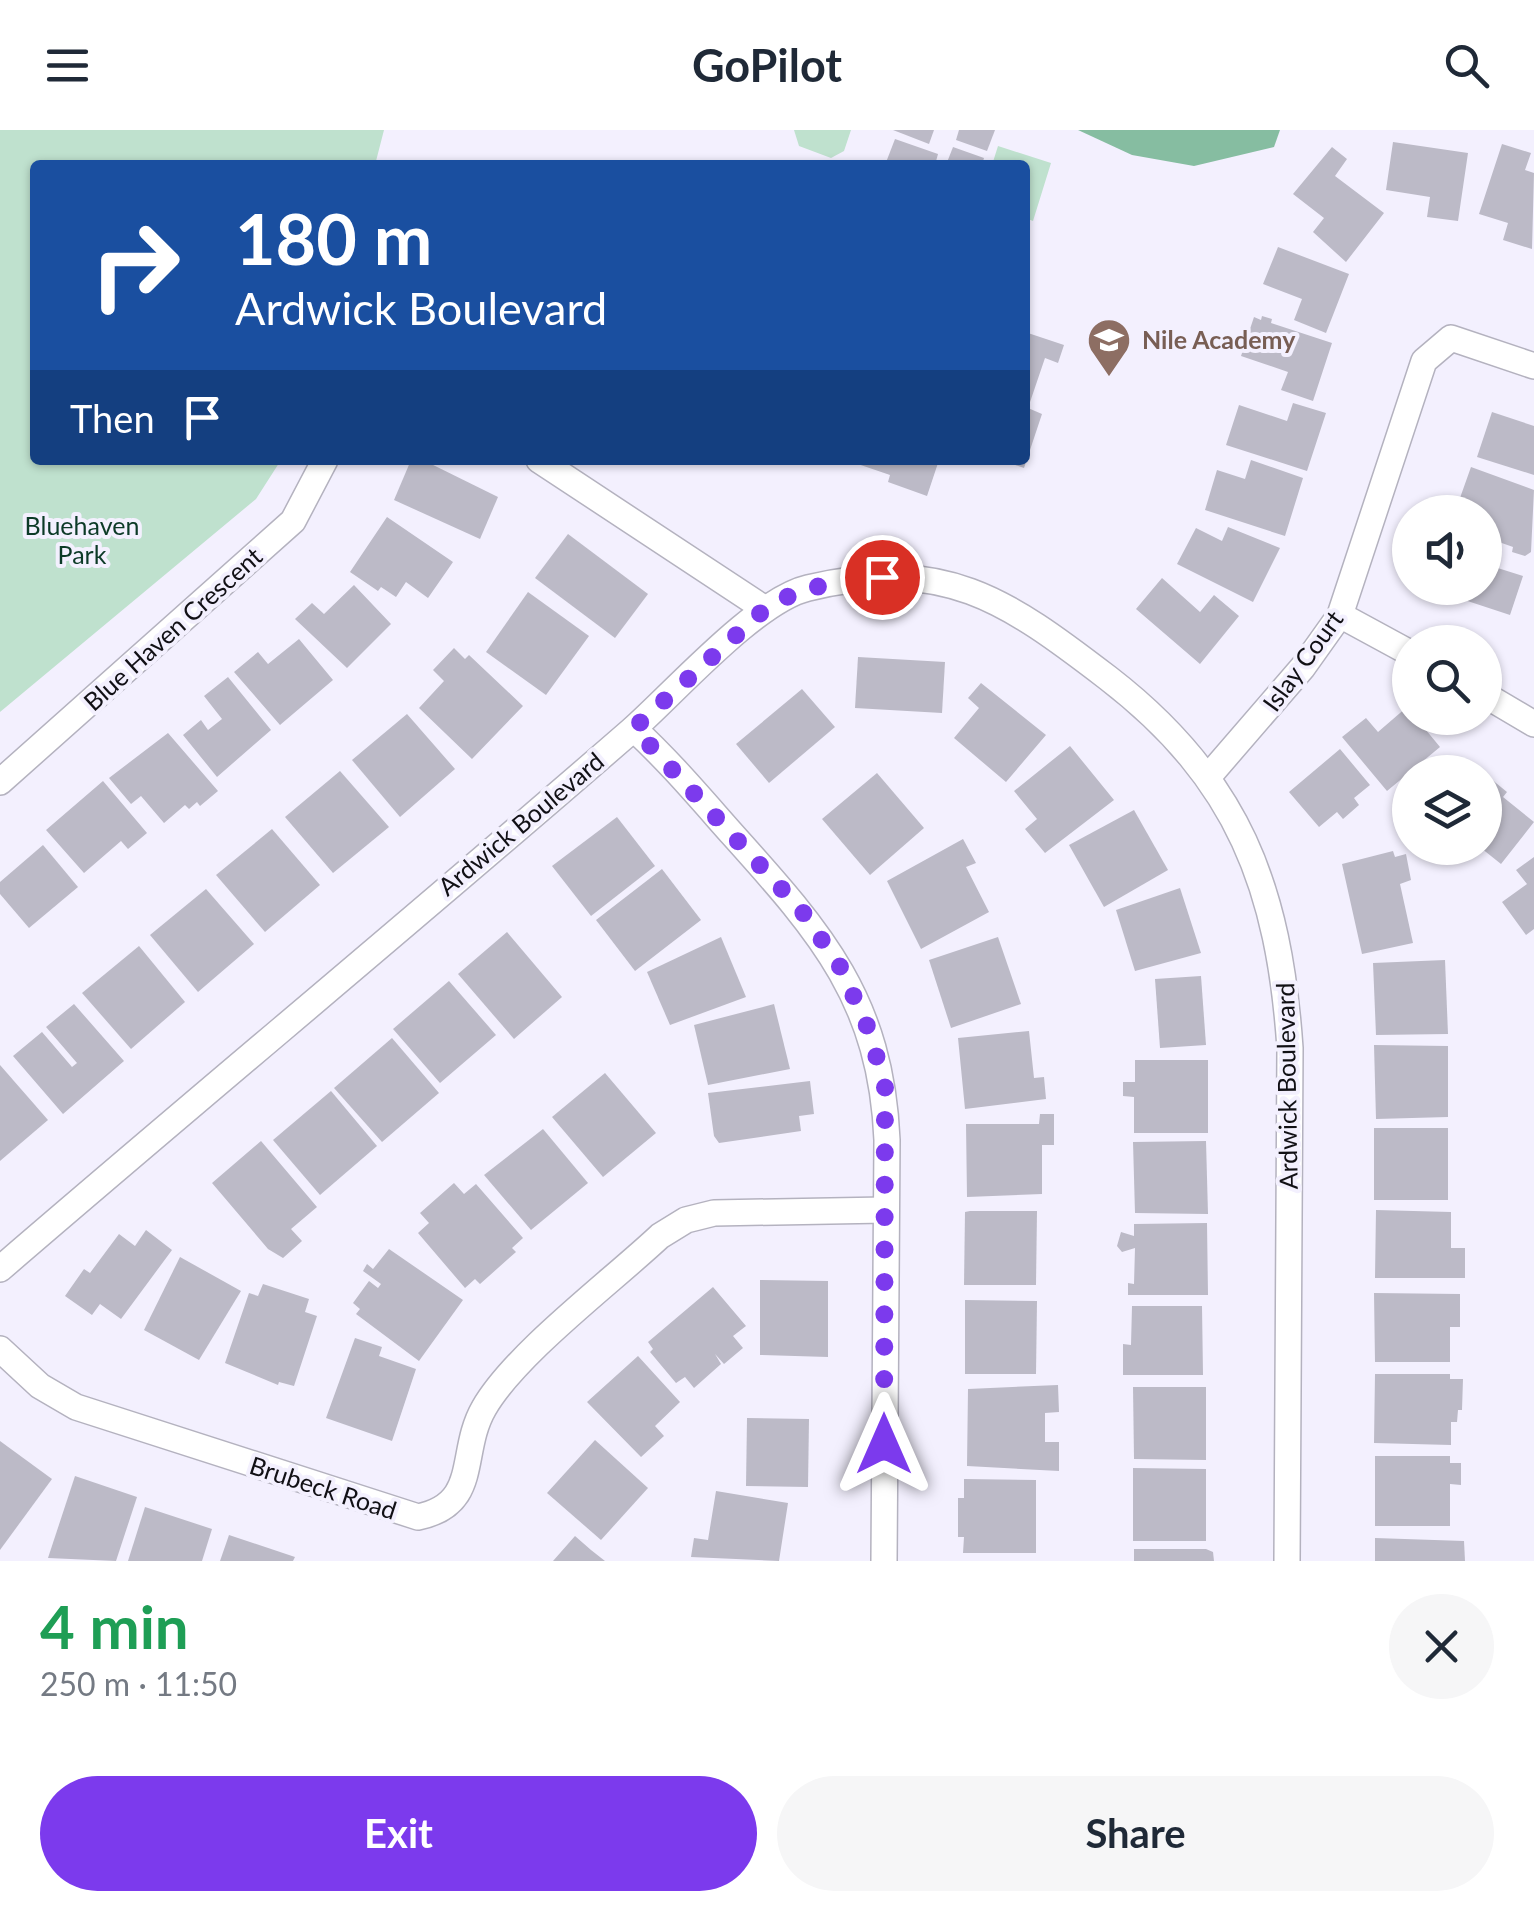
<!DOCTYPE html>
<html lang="en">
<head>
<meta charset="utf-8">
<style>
	:root { --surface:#fff; --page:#f6f6f7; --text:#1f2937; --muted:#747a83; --accent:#7c3aed }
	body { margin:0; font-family:Lato,sans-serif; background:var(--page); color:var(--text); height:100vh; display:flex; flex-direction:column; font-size:38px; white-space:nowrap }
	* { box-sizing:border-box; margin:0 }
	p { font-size:32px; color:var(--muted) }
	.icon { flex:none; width:55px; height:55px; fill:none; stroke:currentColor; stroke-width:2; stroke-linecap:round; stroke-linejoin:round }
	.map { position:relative; height:1431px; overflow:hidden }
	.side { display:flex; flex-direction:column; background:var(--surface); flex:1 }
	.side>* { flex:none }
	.banner { position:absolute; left:30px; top:30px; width:1000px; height:305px; border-radius:10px; box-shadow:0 2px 8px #0004; background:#1a4fa0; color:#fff; overflow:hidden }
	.controls { position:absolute; left:1392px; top:365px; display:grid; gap:20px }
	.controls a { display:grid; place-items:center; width:110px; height:110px; border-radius:50%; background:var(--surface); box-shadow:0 2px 8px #0004; font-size:50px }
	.pin { position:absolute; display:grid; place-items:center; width:85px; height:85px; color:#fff; margin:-42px; border:5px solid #fff; border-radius:50%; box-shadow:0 2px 10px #0007 }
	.me { position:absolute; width:110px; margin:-55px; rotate:0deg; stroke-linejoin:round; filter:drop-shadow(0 0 8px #0008) }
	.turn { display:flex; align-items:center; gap:35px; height:210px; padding:0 40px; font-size:45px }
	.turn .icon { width:130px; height:130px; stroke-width:2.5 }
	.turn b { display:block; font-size:70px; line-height:85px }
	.then { display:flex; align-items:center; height:95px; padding:0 40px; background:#0003; gap:20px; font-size:38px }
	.round { display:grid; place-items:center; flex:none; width:105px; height:105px; border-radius:52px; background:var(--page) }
	.summary { display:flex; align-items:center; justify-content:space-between; height:170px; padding:0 40px }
	h1 { font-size:60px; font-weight:700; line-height:75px; color:#1e9e55 }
	.cta { display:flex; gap:20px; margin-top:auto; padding:20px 40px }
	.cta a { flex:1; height:115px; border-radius:60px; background:var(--accent); color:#fff; font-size:40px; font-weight:700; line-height:115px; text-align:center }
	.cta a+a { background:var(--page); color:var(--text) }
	header { display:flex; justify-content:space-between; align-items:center; height:130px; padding:0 40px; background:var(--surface); font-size:45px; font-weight:700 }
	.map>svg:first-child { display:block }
	.green { fill:#bfe1ce }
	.forest { fill:#86bda1 }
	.building { fill:#bcbac7 }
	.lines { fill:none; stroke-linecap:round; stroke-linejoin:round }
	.street-casing { stroke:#b4b2bf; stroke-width:28 }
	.street { stroke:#fff; stroke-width:25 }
	.route { stroke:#7c3aed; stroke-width:18; stroke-dasharray:0 32.4 }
	.labels { text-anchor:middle; stroke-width:8; stroke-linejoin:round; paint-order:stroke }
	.education-label { font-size:25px; font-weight:bold; fill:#785e54; stroke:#f3f0fe; text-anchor:start }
	.park-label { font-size:25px; fill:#0c3a27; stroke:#f3f0fe }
	.street-label { font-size:25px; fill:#111015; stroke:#f3f0fe }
</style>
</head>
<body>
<header><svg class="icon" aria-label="menu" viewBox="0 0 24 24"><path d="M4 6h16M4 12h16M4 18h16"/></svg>GoPilot<svg class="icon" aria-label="search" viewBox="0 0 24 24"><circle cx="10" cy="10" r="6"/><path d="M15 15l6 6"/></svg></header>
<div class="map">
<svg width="1534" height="1431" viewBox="0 0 1534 1431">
	<rect width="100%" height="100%" fill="#f3f0fe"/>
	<g class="green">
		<path d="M0 0H384L375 35H35V330H281L256 369 0 582Z"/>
		<path d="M794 0H851L844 21 831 28 799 16Z"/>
		<path d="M998 16 1051 33 1033 91 1025 88V35H992Z"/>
	</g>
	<path class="forest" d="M1078 0H1280L1274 17 1194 36 1132 25Z"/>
	<g class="building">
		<path d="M893 0H934L929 14Z"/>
		<path d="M959 0H995L987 21 956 10Z"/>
		<path d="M895 9 938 24 935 35H885Z"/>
		<path d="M1393 12 1468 23 1458 91 1427 87 1430 67 1386 60Z"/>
		<path d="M1502 14 1531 23 1525 40 1534 43 1532 119 1503 110 1508 93 1479 84Z"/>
		<path d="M953 17 984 28 982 35H946Z"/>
		<path d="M1332 17 1347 29 1335 46 1384 83 1346 132 1313 102 1324 88 1293 64Z"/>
		<path d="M1278 117 1349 144 1326 203 1294 190 1302 169 1263 154Z"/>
		<path d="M1262 186 1272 189 1271 193 1332 213 1313 271 1281 260 1288 242 1241 226 1254 187 1261 190Z"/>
		<path d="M1025 202 1064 215 1058 233 1045 228 1028 278 1042 284 1024 338 1004 331 1025 330Z"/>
		<path d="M1293 273 1326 283 1307 341 1226 315 1239 275 1287 291Z"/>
		<path d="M1492 282 1534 296V345L1477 327Z"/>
		<path d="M411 330H423L498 367 480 409 394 370Z"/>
		<path d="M846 330H939L927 366 888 352 890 345Z"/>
		<path d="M1251 330 1303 348 1285 406 1205 380 1217 340 1245 349Z"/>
		<path d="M1471 337 1534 360 1531 422 1525 426 1512 422 1513 417 1485 407V382H1455Z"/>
		<path d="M387 387 453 432 428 468 406 452 396 467 381 457 378 461 350 442Z"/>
		<path d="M1228 397 1280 418 1253 472 1177 434 1196 398 1222 411Z"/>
		<path d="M568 404 648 464 615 508 535 448Z"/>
		<path d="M1485 434 1523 446 1510 485 1428 458H1485Z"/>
		<path d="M1162 448 1200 482 1214 465 1239 486 1200 534 1136 479Z"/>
		<path d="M354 455 391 494 347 538 295 489 312 473 324 484Z"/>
		<path d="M528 462 589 506 546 565 486 522Z"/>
		<path d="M299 509 333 550 280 595 234 542 258 522 268 534Z"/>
		<path d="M454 518 465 529 469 525 523 576 472 629 419 578 444 551 433 540Z"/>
		<path d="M858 527 945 532 942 583 855 578Z"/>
		<path d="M228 547 271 600 217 647 183 605 201 590 208 600 222 589 204 566Z"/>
		<path d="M981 553 1046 605 1006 652 954 608 979 578 968 568Z"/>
		<path d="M802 559 835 597 769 653 736 614Z"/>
		<path d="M1407 577 1410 588H1416L1440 617 1387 661 1342 607 1366 588 1378 602Z"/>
		<path d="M407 584 455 639 400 687 352 630Z"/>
		<path d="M168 603 218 661 200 676 197 672 189 679 185 675 164 693 141 666 131 674 109 648Z"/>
		<path d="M1070 616 1114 670 1045 723 1025 699 1037 689 1014 661Z"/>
		<path d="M1340 619 1370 655 1354 668 1359 675 1343 689 1337 682 1319 697 1289 662Z"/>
		<path d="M340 641 389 697 333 743 285 687Z"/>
		<path d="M877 643 924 698 870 745 822 689Z"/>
		<path d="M1485 644 1507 662 1503 667 1534 692 1501 734 1481 718H1485Z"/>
		<path d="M103 651 147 703 128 719 121 711 84 743 46 700Z"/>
		<path d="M1134 680 1168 740 1104 777 1069 715Z"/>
		<path d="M617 687 655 736 591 786 552 736Z"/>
		<path d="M272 699 320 755 265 802 216 745Z"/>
		<path d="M963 709 976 733 966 737 989 782 921 819 887 751Z"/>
		<path d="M43 715 78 757 29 798 0 764V752Z"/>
		<path d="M1393 721 1395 727 1406 724 1411 750 1400 754 1413 813 1362 824 1342 734Z"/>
		<path d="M1534 727V799L1526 805 1502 772 1527 754 1516 740Z"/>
		<path d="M662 739 701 790 635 841 596 790Z"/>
		<path d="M1180 758 1201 823 1135 841 1116 780Z"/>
		<path d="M206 759 254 814 198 862 150 805Z"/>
		<path d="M507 802 562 867 514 909 458 844Z"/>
		<path d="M721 807 746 867 670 895 647 842Z"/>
		<path d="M998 807 1021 874 951 898 929 830Z"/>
		<path d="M139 816 185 872 131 919 82 863Z"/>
		<path d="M1445 830 1448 904 1376 905 1373 833Z"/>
		<path d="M1201 846 1206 915 1160 918 1155 849Z"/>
		<path d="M449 851 496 905 440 953 393 899Z"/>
		<path d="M74 874 124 931 63 984 13 926 42 902 72 937 77 933 46 897Z"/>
		<path d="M774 874 790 939 708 955 694 895Z"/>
		<path d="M1029 901 1034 948 1044 947 1046 969 965 979 958 908Z"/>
		<path d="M392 908 439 963 382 1012 334 958Z"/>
		<path d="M1374 915 1448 916V987L1376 989Z"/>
		<path d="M1135 930H1208V1003H1134V967L1123 966V952H1135Z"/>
		<path d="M0 935 48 990 0 1031Z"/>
		<path d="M605 943 656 1003 603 1047 552 987Z"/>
		<path d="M810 951 814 984 799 986 801 1001 719 1013 714 1006 708 963Z"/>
		<path d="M331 961 377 1016 320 1065 273 1010Z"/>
		<path d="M1040 984H1054V1015H1042V1064L967 1067 966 994H1039Z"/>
		<rect x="1374" y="998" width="74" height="72"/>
		<path d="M543 999 588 1053 531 1100 484 1045Z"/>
		<path d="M261 1011 317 1077 291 1099 302 1111 283 1128 268 1119 212 1053Z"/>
		<path d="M1206 1011 1208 1084 1135 1083 1133 1012Z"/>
		<path d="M454 1053 464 1064 476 1054 523 1108 512 1118 516 1122 480 1154 475 1149 465 1158 418 1103 429 1093 420 1083Z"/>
		<path d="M1376 1080 1451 1082V1118H1465V1148H1375Z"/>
		<path d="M970 1081H1037L1036 1155H964L965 1082Z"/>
		<path d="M1207 1093 1208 1165H1128V1153L1134 1154 1135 1118 1122 1122 1117 1116 1121 1102 1134 1106V1094Z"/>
		<path d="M146 1100 172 1120 121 1189 100 1174 92 1185 65 1166 84 1139 90 1143 119 1104 135 1116Z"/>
		<path d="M389 1119 463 1170 419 1231 356 1184 360 1179 353 1173 369 1151 378 1158 381 1154 363 1141 367 1134 373 1139Z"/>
		<path d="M180 1127 241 1161 199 1230 144 1200Z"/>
		<path d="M760 1150 828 1151V1227L760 1225Z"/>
		<path d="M263 1154 309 1169 305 1182 317 1186 294 1256 279 1252 278 1255 225 1233 249 1163 258 1166Z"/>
		<path d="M713 1157 746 1196 733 1206 743 1218 724 1234 715 1224 721 1234 694 1258 685 1247 676 1253 650 1222 653 1219 648 1212Z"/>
		<path d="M1374 1163 1460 1164V1197H1450V1232H1375Z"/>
		<path d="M965 1170 1037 1171 1036 1244H965Z"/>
		<path d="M1132 1176H1202L1203 1245H1123V1214L1131 1215Z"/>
		<path d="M355 1208 382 1217 379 1226 416 1239 392 1311 326 1288Z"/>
		<path d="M638 1226 680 1272 655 1296 664 1306 641 1327 587 1272Z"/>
		<path d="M1375 1244H1450V1249H1463L1462 1280H1458L1457 1292H1451V1315L1374 1313Z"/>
		<path d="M1058 1255 1059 1282 1045 1283V1312H1059V1341L967 1336 968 1259Z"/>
		<path d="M1133 1257H1206V1330L1134 1329Z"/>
		<path d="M747 1288 809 1289 808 1357 746 1356Z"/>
		<path d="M595 1310 648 1358 601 1410 547 1363Z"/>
		<path d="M0 1311 52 1349 0 1420Z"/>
		<path d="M1375 1326H1450V1333H1461V1355L1450 1354V1396H1375Z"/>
		<path d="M1133 1338 1206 1339V1411H1133Z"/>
		<path d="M75 1346 137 1367 116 1431 48 1428Z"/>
		<path d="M964 1349 1036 1350V1423H963L964 1407H958V1368H964Z"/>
		<path d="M716 1361 788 1373 779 1431 691 1427 694 1408 708 1410Z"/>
		<path d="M145 1377 212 1399 202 1431H128Z"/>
		<path d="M229 1405 295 1427 293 1431H220Z"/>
		<path d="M575 1406 591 1420 605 1431H553Z"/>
		<path d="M1375 1408 1464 1411 1465 1431H1375Z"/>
		<path d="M1134 1419H1206L1213 1422 1214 1431H1134Z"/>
	</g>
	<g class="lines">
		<g class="street-casing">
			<g id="street">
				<path d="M539 330 765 479"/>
				<path d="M1340 485 1410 523"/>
				<path d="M1485 565 1534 594"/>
				<path d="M634 599C669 631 701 669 733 705 822 804 881 871 887 1010L884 1431"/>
				<path d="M1208 647 1303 537 1340 485 1424 231 1451 208 1534 236"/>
				<path d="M0 652 293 391 325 330"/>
				<path d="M0 1139C210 958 423 782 632 600 675 562 756 470 808 458 944 426 1005 469 1108 548 1239 649 1279 758 1290 918L1287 1431"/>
				<path d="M0 1219 40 1256 76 1277 418 1387C481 1374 458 1323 484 1278 515 1224 611 1152 660 1106L686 1090 714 1083 885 1080"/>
			</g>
		</g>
		<use href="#street" class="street"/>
	</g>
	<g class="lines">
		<path class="route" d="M882 447 802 459 765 479 634 598 802 781 841 838 867 896 885 954 884 1314"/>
	</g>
	<defs>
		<g id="school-pin" transform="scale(2.25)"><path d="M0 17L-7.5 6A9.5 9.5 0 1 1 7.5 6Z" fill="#8d6e63" stroke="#f3f0fe"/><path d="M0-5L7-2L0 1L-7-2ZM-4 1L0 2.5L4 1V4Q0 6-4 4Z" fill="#fff"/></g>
	</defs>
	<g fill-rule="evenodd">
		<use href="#school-pin" x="1109" y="210"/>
	</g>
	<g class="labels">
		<g class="education-label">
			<text x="1142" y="219">Nile Academy</text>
		</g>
		<g class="park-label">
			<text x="82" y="405">Bluehaven<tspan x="82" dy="29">Park</tspan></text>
		</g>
		<g class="street-label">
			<text transform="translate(173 499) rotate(-42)" y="9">Blue Haven Crescent</text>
			<text transform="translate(1303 531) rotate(-54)" y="9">Islay Court</text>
			<text transform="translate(521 694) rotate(-40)" y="9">Ardwick Boulevard</text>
			<text transform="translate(1287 956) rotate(-91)" y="9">Ardwick Boulevard</text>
			<text transform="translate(323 1358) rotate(18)" y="9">Brubeck Road</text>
		</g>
	</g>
</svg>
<div class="controls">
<a><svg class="icon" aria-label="sound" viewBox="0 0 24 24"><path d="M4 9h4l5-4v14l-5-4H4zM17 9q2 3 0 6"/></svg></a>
<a><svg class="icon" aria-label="search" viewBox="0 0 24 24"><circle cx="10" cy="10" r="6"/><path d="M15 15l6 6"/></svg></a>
<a><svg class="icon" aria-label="layers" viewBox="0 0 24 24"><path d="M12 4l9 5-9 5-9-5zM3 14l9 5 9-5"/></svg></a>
</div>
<div class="pin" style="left:882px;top:447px;background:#d93025"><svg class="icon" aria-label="arrive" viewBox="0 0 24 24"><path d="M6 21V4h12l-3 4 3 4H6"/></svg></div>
<svg class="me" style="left:884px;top:1314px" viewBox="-20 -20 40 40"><path d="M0-17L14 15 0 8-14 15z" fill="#7c3aed" stroke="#fff" stroke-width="4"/></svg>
<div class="banner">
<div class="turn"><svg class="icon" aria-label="right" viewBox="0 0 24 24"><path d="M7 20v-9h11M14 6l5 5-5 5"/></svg><div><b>180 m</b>Ardwick Boulevard</div></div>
<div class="then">Then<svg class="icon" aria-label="arrive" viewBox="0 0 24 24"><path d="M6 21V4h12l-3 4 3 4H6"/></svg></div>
</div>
</div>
<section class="side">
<div class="summary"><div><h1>4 min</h1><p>250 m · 11:50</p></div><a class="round"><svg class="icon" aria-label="close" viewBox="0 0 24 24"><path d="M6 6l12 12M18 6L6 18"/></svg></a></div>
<div class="cta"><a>Exit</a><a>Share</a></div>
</section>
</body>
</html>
